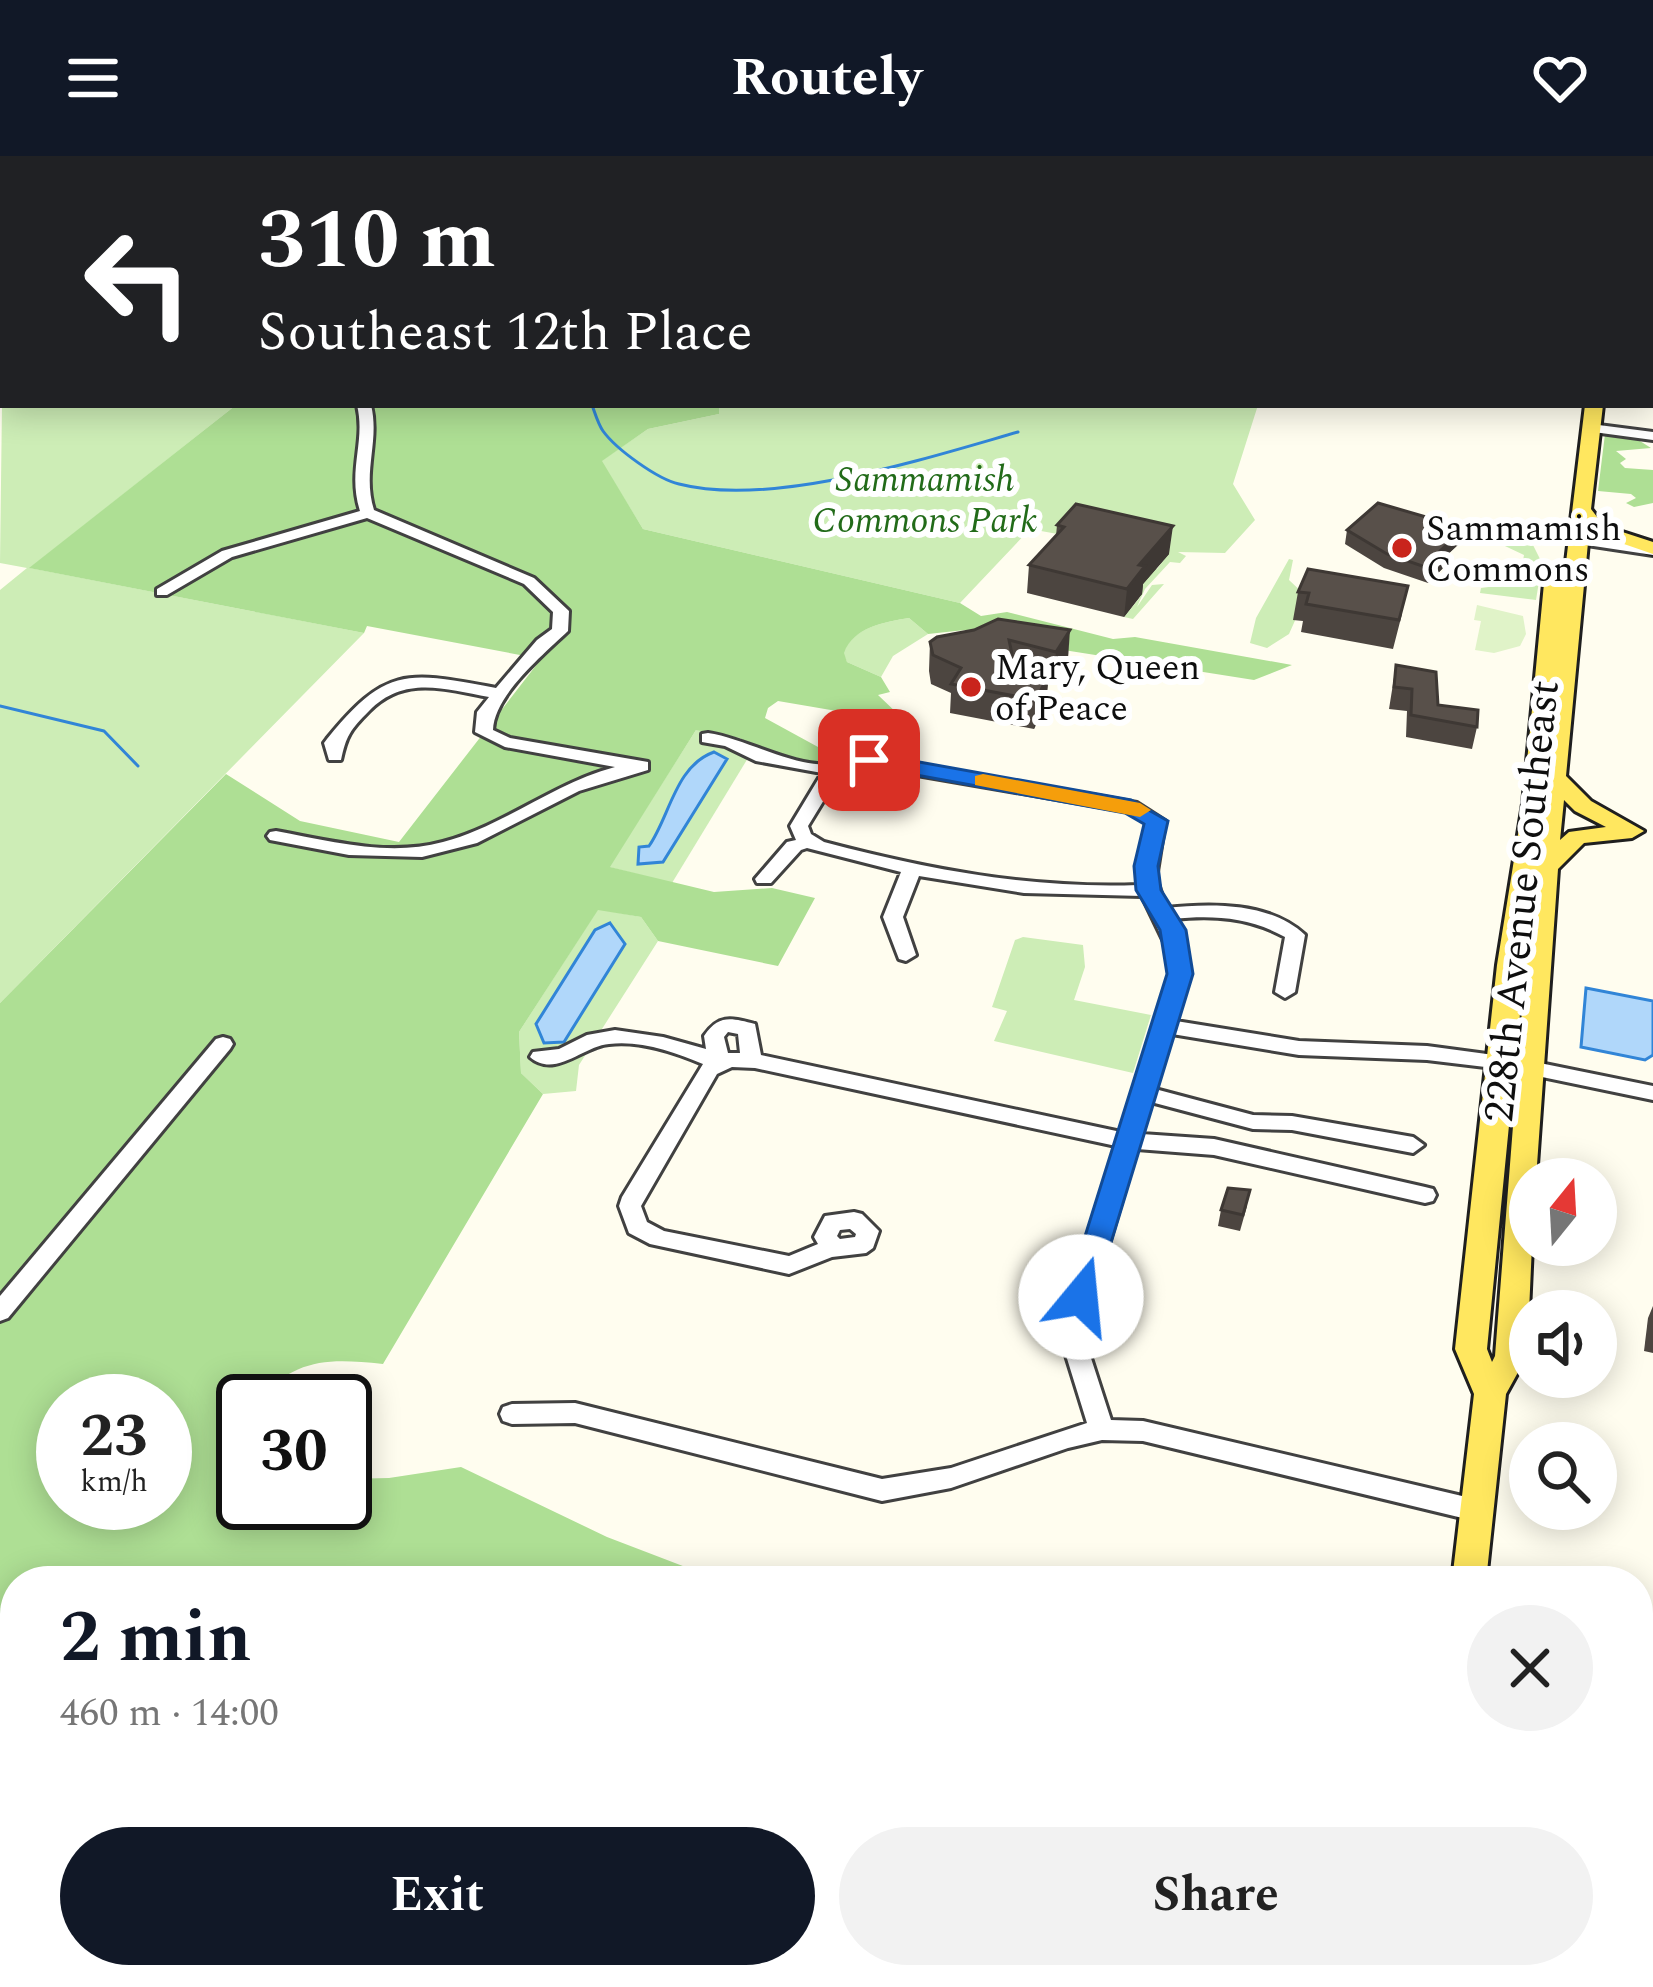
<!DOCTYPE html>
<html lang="en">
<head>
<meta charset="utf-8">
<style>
	:root { --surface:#fff; --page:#f2f2f2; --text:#222; --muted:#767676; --accent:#111827 }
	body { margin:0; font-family:Spectral,serif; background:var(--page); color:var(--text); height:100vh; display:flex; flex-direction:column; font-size:45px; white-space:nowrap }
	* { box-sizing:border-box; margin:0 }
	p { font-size:39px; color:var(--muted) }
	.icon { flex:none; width:66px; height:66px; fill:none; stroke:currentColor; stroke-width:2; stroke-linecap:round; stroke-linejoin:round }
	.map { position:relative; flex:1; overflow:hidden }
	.side { position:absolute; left:0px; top:1410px; width:1653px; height:423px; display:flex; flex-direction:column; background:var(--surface); border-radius:48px 48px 0 0; box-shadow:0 6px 30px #0003 }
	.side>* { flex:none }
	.hud { position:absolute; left:0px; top:0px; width:1653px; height:252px; box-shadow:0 6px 30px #0003; background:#202124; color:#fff; overflow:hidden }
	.needle { width:78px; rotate:18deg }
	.fabs { position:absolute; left:1509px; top:1002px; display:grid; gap:24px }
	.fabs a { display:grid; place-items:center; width:108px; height:108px; border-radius:50%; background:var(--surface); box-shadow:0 6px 30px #0003; font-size:60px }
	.speed { position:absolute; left:36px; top:1218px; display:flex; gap:24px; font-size:60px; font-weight:700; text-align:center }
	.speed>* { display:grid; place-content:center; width:156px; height:156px; border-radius:50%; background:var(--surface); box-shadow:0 6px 30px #0003; line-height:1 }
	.speed small { font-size:30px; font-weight:400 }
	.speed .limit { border:6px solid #111; border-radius:18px; background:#fff; color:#111 }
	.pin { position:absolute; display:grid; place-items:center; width:102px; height:102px; color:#fff; margin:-51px; border-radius:24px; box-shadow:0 6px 18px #0006 }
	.me { position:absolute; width:132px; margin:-66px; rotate:17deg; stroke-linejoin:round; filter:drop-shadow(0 0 9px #0008) }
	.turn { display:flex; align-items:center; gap:42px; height:252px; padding:0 60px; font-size:54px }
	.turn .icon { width:156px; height:156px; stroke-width:2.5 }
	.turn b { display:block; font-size:84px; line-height:102px }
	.round { display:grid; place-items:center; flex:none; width:126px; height:126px; border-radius:63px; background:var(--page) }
	.headline { display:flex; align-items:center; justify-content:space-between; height:204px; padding:0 60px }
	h1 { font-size:72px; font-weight:700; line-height:90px; color:var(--accent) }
	.cta { display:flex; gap:24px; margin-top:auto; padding:24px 60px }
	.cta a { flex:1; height:138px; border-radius:72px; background:var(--accent); color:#fff; font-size:48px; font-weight:700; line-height:138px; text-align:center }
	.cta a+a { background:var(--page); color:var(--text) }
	header { display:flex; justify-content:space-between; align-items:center; height:156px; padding:0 60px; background:var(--accent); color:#fff; font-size:54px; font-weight:700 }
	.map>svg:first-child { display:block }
	.green { fill:#cdedb6 }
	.forest { fill:#aedf94; fill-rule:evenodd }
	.pitch { fill:#e0f3c8 }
	.water { fill:#b0d7fa; stroke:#3185d7; stroke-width:3 }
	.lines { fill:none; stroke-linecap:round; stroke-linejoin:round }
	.stream { stroke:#3185d7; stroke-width:3 }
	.minor-casing { stroke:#414141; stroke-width:6 }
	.major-casing { stroke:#1f1f1f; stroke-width:6 }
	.minor { fill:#fff; fill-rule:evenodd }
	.major { fill:#ffe75f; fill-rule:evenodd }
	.wall { fill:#4c4540 }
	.shaded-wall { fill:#3e3834 }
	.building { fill:#58504a; stroke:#3e3834; stroke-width:3 }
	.route { fill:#1a73e8; stroke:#114b97; stroke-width:3 }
	.slow { fill:#f59e0b }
	.poi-dot { fill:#c9241c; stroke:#fff; stroke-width:4.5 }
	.labels { text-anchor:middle; stroke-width:12; stroke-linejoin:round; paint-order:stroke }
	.far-park-label { font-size:36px; font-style:italic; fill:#226b19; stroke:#fff }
	.far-poi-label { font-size:36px; fill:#0e0e0e; stroke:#fff; text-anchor:start }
	.street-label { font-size:42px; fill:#0e0e0e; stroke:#fff }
</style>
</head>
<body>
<header><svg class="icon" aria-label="menu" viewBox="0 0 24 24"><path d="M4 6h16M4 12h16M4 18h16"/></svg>Routely<svg class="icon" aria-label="heart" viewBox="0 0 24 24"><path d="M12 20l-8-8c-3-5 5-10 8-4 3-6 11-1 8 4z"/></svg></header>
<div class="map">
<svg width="1653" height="1831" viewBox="0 0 1653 1831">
	<rect width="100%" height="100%" fill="#fffdef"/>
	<g class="green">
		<path d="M3 170V249H236L30 412 364 477 0 847V434L27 412 0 407Z"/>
		<path d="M704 249H1258L1233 328 1255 364 1225 397 1178 396 1186 400 1180 407 1170 406 1145 433 1137 451 1152 429 1164 428 1133 463 1124 461 1141 440 1140 409 1157 413 1168 398 1030 373 960 447 643 373 601 305 648 273 719 258 718 251Z"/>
		<path d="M1488 382 1533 389 1542 407 1536 444 1480 437 1481 432 1519 427 1524 399Z"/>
		<path d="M1289 403 1293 404 1289 424 1306 440 1289 478 1267 492 1250 487 1256 462Z"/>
		<path d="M909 462 928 478 893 500 881 521 847 506 843 497C853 471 885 466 909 462Z"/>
		<path d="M704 573 740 582 748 602 672 727 609 711 696 574Z"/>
		<path d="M598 753 641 761 658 785 579 909 576 935 543 938 521 917 519 876Z"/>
		<path d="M1023 781 1083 789 1085 811 1074 844 1151 859 1133 917 994 885 1007 855 992 851 1015 784Z"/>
	</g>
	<g class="forest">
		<path d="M236 249 719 251V258L648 273 602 305 643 373 960 447 981 460 1007 456 1113 483 1135 481 1292 509 1254 524 969 479 965 474 928 478 909 462C885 466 853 471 844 497L847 506 881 521 890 536 878 539 900 560 909 556 907 567 778 545 768 552 765 562 829 597 820 609 766 599 740 582 696 574 610 711 714 736 772 732 815 742 778 810 658 785 641 761 598 754 519 876 521 917 543 938 383 1208C324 1202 298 1203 254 1245H243V1347H345V1323L389 1322 461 1311 607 1381 722 1425H15V1818H1073L1117 1831H0V847L226 618 300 665 399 686 541 503 367 470 364 477 29 412ZM63 1245H165V1347H63Z"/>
		<path d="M1609 277 1632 280 1651 292 1616 295 1626 303 1620 307 1625 312 1653 314V347L1634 351 1626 347 1636 342 1631 338 1598 335 1605 278Z"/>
	</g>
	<path class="pitch" d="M1477 449 1523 460 1526 478 1520 490 1494 497 1475 494 1481 465 1474 464Z"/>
	<g class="water">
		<path d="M714 596 727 603 663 706 638 708 639 691 649 690C670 660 675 610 714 596Z"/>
		<path d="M610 767 625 788 564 886 544 887 536 868 595 774Z"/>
		<path d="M1586 832 1653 845V899L1645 904 1581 891Z"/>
	</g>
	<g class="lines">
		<g class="stream">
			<path d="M592 249C595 257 598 268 603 275 616 293 657 323 679 328 772 352 927 302 1018 276"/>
			<path d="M0 550 104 575 138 610"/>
		</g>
		<g class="minor-casing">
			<g id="minor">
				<path d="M583 0H616L620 3H587Z"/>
				<rect x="848" y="0" width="10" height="3"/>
				<path d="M1264 0H1274L1273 3H1263Z"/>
				<rect x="0" y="147" width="3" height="8"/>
				<rect x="1650" y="173" width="3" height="8"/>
				<rect x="1650" y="195" width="3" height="8"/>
				<rect x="1650" y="222" width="3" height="8"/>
				<path d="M357 249H371C380 285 362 316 374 354L534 422 569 455 568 475C544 498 494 539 493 574L510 582 648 606V614L579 635 477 687 422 701 349 699 270 684 267 680 270 676 276 675C330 685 389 701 443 686 504 670 554 627 615 611L505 591 475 576 477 556 489 541C444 533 404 519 369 555 350 574 346 580 341 604H329L324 587 327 583C387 509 408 516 496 532L537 484 552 473 553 456 524 428 367 362 232 401 167 439H157V433L222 395 360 355C347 314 366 286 357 249Z"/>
				<path d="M1591 268 1653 276V284L1586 275V269Z"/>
				<path d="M1559 377 1653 389V399L1554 384 1552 381Z"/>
				<path d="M708 577C744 582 795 612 830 608 838 606 848 600 857 598L1137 647 1165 665 1156 722 1166 752C1211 747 1270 746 1305 779L1295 836 1285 842 1275 836 1285 781C1249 761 1213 759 1173 763 1196 804 1189 822 1176 865L1299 885 1427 890 1509 901 1512 906 1502 913 1427 904 1299 899 1172 878 1155 933 1253 959 1292 960 1413 981 1424 989 1413 997 1292 974 1253 973 1151 946 1142 978 1214 983 1425 1031 1433 1033 1436 1039 1433 1045 1425 1047 1214 999 1137 993 1093 1141 1089 1196 1111 1264 1143 1265 1479 1344 1488 1347 1492 1355 1488 1363 1479 1366 1143 1285 1102 1284 1068 1292 951 1332 882 1345 575 1267 512 1268 503 1265 500 1258 503 1251 512 1248 575 1247 882 1323 951 1312 1087 1267 1065 1196 1069 1141 1116 990 755 912 732 911 717 918 641 1050 647 1066 664 1075 789 1100 818 1088 814 1081 825 1060 854 1056 862 1058 879 1075 873 1092 866 1097 832 1101 789 1118 650 1088 629 1077 619 1050 622 1041 703 908C675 896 640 884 609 888 583 890 555 923 530 901L533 896 559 893 587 879 615 874 663 881 706 893 704 880C719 858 731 862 755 868L761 899 1121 976 1170 818 1167 792 1142 740 1024 737 919 720 903 761 916 799 906 805 899 803 883 761 901 716 807 692 801 694 771 727H757L755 723 787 686 796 684 790 670 822 617 756 605 725 590 702 586V578ZM859 609 1126 655 1147 667 1137 713 1138 729C1030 733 926 713 824 686L811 678 808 670 841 616ZM728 876 738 878 740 897H728L724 881ZM850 1073 856 1078 855 1081 840 1083 837 1080 840 1074Z"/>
				<path d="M223 881 230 883 233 888 230 893 8 1162 0 1165V1140L216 883Z"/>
				<path d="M1530 905 1653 930V944L1523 917 1520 912 1523 907Z"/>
				<path d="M1653 1737V1771L1638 1779V1745Z"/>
				<path d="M1638 1807 1644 1818 1643 1831H1611L1612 1818H1638Z"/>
				<path d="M835 1818H897L901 1820 906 1831H845L840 1829Z"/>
			</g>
		</g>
		<g class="major-casing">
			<g id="major">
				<rect x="1617" y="0" width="14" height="3"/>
				<rect x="1650" y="119" width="3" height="10"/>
				<path d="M1585 249H1603L1591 353 1604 370 1653 386V398L1589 376 1566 620 1591 645 1644 675 1632 682 1584 687 1558 713 1536 1023H1530L1532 1089 1527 1200 1506 1238 1486 1425H1452L1474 1238 1455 1193 1497 809 1523 648 1545 417 1562 413 1564 423ZM1564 644 1575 655 1606 671 1569 676 1560 684ZM1529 766 1495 1200 1492 1206 1487 1193Z"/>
				<path d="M1384 1818H1424L1422 1831H1382Z"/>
				<path d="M1425 1818H1465L1464 1831H1424Z"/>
			</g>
		</g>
		<use href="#minor" class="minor"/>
		<use href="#major" class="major"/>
	</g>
	<g class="wall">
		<path d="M1057 369 1169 398 1143 428 1142 438 1124 461 1027 437 1029 409 1056 380Z"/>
		<path d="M1464 372 1461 386 1446 400 1443 412 1428 427 1384 412 1345 388 1347 374Z"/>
		<path d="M1298 436 1402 458 1393 493 1301 476 1303 465 1293 464Z"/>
		<path d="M998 463 1068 503 1053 525 1048 524 1046 547 1034 573 950 557 951 537 931 528 929 515 930 486 974 474Z"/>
		<path d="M1396 509 1438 549 1477 571 1472 593 1406 581 1407 555 1389 553Z"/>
		<path d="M1247 1050 1240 1075 1218 1070 1221 1054Z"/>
		<path d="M1653 1150V1197L1644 1195 1648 1162Z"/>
	</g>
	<g class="shaded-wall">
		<path d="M1173 370 1169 398 1143 428 1142 438 1124 461 1127 433 1139 409Z"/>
		<path d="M1464 372 1461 386 1446 400 1443 412 1428 427 1431 413 1439 396Z"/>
		<path d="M1070 474 1068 503 1053 525 1056 496Z"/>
		<path d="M1049 518 1046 547 1034 573 1036 544Z"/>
	</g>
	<g class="building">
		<path d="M1378 347 1464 372 1439 396 1446 398 1431 413 1387 398 1347 374Z"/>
		<path d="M1076 348 1173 370 1139 409 1145 410 1127 433 1029 409 1064 371 1057 369Z"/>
		<path d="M1308 413 1408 430 1399 464 1306 448 1309 437 1298 436Z"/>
		<path d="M998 463 1070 474 1056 496 1009 484 1016 517 1049 518 1036 544 951 528 961 512 933 499 930 486 937 481 974 474Z"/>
		<path d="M1396 509 1436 516 1438 549 1478 554 1477 571 1411 559 1412 533 1394 531Z"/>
		<path d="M1228 1032 1250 1034 1243 1059 1221 1054Z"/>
	</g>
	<path class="route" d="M869 597 1131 644 1168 665 1158 710 1161 734 1186 774 1193 818 1092 1149H1070L1066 1141 1167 818 1160 774 1136 734 1134 710 1144 668 1125 657 861 609 858 604Z"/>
	<path class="slow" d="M983 618 1140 647 1151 654 1140 661 975 629V620Z"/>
	<g class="poi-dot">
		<circle cx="1402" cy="392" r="12"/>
		<circle cx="971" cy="531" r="12"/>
	</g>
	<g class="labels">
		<g class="far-park-label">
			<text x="925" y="335">Sammamish<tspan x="925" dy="41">Commons Park</tspan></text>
		</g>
		<g class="far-poi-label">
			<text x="1426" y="384">Sammamish<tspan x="1426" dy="41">Commons</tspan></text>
			<text x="995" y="523">Mary, Queen<tspan x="995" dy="41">of Peace</tspan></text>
		</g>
		<g class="street-label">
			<text transform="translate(1520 745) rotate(-84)" y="15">228th Avenue Southeast</text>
		</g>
	</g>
</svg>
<div class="fabs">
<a><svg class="needle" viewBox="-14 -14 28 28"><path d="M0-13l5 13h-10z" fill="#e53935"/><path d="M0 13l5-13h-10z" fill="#767676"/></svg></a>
<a><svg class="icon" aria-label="sound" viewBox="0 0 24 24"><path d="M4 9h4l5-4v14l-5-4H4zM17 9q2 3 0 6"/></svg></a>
<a><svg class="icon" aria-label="search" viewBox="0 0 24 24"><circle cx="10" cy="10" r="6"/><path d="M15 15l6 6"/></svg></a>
</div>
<div class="speed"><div>23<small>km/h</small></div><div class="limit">30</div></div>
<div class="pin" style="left:869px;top:604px;background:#d93025"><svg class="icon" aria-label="arrive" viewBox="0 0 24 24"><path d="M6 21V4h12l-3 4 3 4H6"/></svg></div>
<svg class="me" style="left:1081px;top:1141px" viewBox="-20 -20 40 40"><circle r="19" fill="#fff"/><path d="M0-13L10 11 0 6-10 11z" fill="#1a73e8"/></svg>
<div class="hud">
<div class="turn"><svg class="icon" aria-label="left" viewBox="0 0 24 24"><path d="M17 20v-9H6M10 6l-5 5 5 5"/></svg><div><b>310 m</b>Southeast 12th Place</div></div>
</div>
<section class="side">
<div class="headline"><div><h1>2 min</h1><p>460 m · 14:00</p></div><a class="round"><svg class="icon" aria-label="close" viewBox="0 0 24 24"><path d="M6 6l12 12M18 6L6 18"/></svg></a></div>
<div class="cta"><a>Exit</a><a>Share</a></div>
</section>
</div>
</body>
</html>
